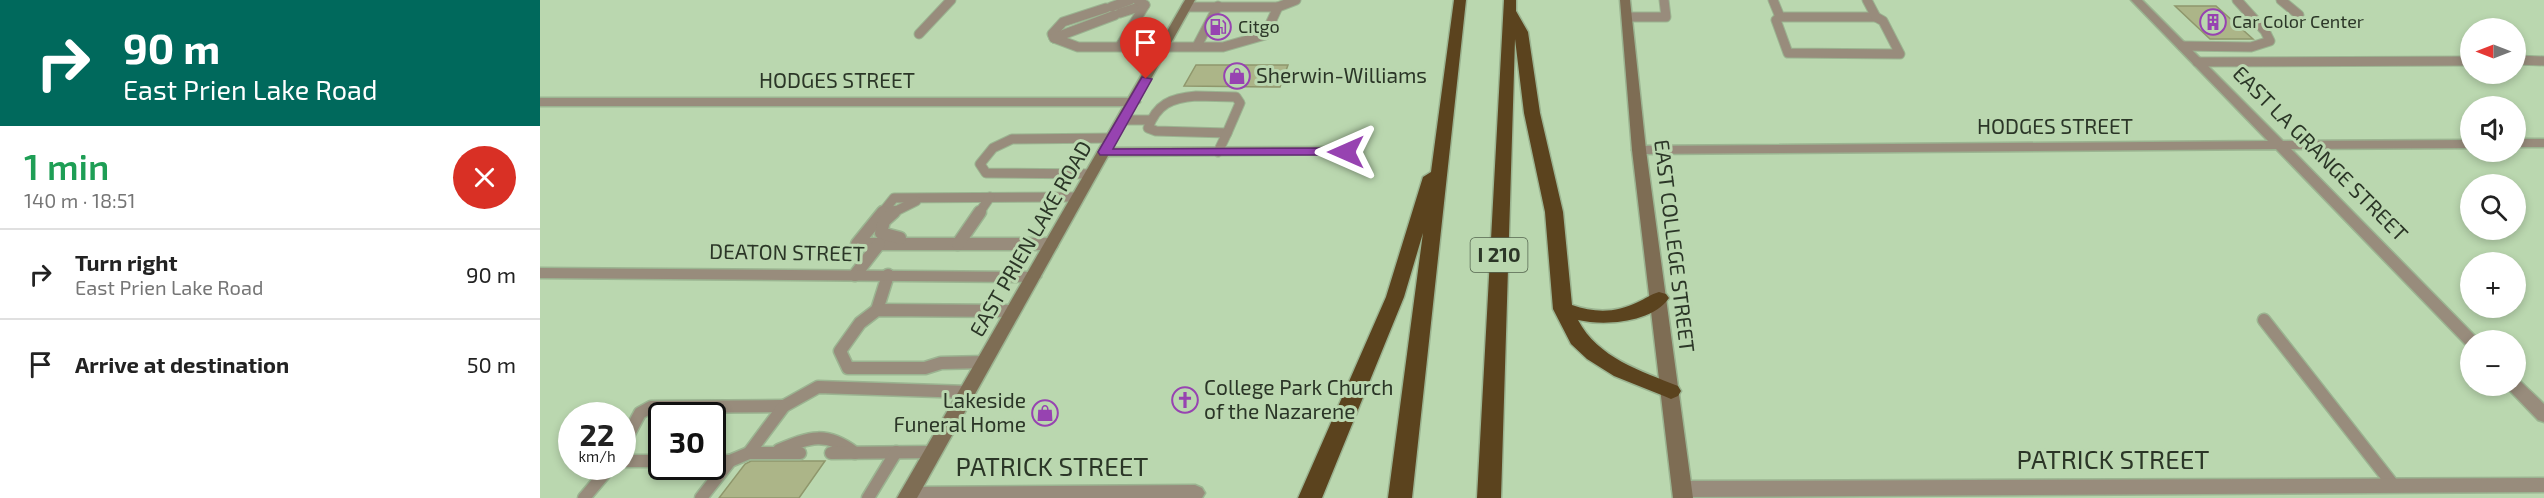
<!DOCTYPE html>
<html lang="en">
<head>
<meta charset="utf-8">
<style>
	:root { --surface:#fff; --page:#f6f6f6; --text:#222; --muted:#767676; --line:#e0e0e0 }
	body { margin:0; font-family:"Exo 2",sans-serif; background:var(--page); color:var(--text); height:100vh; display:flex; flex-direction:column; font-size:22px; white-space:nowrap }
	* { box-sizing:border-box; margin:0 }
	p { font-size:20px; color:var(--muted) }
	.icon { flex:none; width:33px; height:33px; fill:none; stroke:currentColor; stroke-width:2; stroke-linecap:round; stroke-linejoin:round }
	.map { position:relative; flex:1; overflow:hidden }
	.drawer { display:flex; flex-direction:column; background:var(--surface); width:540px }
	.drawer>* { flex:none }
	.top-card { background:#00695c; color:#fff; overflow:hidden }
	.needle { width:39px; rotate:270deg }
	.controls { position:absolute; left:1920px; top:18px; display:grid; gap:12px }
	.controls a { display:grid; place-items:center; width:66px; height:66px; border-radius:50%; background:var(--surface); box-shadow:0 3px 9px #0003; font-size:30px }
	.speed { position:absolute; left:18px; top:402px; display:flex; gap:12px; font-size:30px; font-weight:700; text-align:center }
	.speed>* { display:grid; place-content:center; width:78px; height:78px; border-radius:50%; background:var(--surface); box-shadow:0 3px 9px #0003; line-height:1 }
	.speed small { font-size:15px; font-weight:400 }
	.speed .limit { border:3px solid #111; border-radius:9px; background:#fff; color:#111 }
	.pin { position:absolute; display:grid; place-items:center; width:51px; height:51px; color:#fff; margin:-62px -26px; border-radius:50% 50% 50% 0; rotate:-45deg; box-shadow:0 0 6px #0007 }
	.pin .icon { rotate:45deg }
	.me { position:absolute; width:66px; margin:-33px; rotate:270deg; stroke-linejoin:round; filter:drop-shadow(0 0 4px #0008) }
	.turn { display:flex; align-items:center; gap:21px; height:126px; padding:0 24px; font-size:27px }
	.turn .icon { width:78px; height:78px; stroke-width:2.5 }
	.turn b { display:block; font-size:42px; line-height:51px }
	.round { display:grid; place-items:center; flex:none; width:63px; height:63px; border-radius:32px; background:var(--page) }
	.head { display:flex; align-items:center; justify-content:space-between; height:102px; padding:0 24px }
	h1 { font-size:36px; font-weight:600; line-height:45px; color:#1e9e55 }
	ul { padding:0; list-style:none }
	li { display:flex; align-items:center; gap:18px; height:90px; padding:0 24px; border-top:2px solid var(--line) }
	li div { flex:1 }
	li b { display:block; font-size:22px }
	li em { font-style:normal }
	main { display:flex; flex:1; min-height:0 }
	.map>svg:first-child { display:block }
	.building { fill:#acb588; stroke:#8f976c; stroke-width:1.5 }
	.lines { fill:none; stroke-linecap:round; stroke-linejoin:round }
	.lane-far1-casing { stroke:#9bb491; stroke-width:11 }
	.lane-casing { stroke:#9bb491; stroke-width:15 }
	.street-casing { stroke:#9bb491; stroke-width:3 }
	.secondary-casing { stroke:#9bb491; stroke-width:3 }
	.highway-casing { stroke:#9bb491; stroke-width:3 }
	.lane-far1 { stroke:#988c7c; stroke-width:9 }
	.lane { stroke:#988c7c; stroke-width:12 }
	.street { fill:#988c7c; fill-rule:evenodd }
	.secondary { fill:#7e6d54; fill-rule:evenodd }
	.highway { fill:#5b431e; fill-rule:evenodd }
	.route { fill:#9743b1; stroke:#622c73; stroke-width:1.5 }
	.labels { text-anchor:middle; stroke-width:6; stroke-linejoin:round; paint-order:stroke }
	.far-poi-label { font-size:18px; fill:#2b3627; stroke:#bad7af; text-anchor:start }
	.shield { fill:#bad7af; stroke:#566650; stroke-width:1.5 }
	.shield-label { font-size:20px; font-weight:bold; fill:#2b3627 }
	.poi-label { font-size:21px; fill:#2b3627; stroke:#bad7af; text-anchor:start }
	.street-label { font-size:21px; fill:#2b3627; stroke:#bad7af }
	.near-street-label { font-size:26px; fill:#2b3627; stroke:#bad7af }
</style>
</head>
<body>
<main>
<section class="drawer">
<div class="top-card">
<div class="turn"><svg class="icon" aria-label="right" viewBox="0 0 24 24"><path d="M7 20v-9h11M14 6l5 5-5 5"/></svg><div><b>90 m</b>East Prien Lake Road</div></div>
</div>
<div class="head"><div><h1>1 min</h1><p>140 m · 18:51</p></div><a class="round" style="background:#d93025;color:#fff"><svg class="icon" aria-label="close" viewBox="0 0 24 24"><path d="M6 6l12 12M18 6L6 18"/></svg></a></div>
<ul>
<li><svg class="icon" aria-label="right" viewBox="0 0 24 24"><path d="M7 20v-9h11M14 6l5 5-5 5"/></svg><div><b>Turn right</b><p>East Prien Lake Road</p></div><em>90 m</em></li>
<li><svg class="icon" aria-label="arrive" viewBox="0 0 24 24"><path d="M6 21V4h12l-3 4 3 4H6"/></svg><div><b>Arrive at destination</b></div><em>50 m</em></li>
</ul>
</section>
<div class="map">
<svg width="2004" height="498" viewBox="0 0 2004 498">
	<rect width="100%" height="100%" fill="#bad7af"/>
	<g class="building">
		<path d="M1635 6H1676L1713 39H1670Z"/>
		<path d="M656 65H748L740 87 644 86Z"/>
		<path d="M211 461H285L259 498H179L205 464Z"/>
	</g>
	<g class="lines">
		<g class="lane-far1-casing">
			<g id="lane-far1">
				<path d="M1233 0 1240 17H1336"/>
				<path d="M1741 0 1759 15"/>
				<path d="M571 7 590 0"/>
				<path d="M738 7 756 0"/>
				<path d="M580 13 605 5"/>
				<path d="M1087 17H1126L1124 0"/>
				<path d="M1240 17 1236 20 1248 53 1360 54 1343 21 1336 17 1327 0"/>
				<path d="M379 34 411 0"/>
				<path d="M514 38 538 47H683L725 35 738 7H646"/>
				<path d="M514 38 512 34 523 22 566 8"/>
				<path d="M514 38 575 15"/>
				<path d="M580 46 605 5 597 0"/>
				<path d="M657 46 678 6"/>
				<path d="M1642 46 1711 47 1730 41 1725 31 1697 0"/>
				<path d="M1976 60 2004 61"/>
				<path d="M1657 62 1930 61"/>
				<path d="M656 96 696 97 700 103 687 133 616 131 608 128C617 104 631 98 656 96Z"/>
				<path d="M583 120H610"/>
				<path d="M678 152 687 133"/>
				<path d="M552 174 446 173 440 164 453 148 472 139 573 138"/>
				<path d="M342 213 354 198 539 197"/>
				<path d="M352 213 376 201"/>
				<path d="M439 213 450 197"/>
			</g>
		</g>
		<g class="lane-casing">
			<g id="lane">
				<path d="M343 212 317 244H512"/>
				<path d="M354 212 344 221 341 233 360 238"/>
				<path d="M418 244 440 212"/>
				<path d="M315 275 339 244"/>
				<path d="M337 310 348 275"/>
				<path d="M1724 320 1854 486"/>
				<path d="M445 362 401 363 385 368H308L300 351 320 323 337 310 474 311"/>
				<path d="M82 447 100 413 111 407 244 406"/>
				<path d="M239 450C270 437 286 431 315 453"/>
				<path d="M209 453 244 406 278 387 428 392"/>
				<path d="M291 453 393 452"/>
				<path d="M82 461H122"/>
				<path d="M172 461H190"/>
				<path d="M44 498 71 466"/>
				<path d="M161 498 190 461 209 453H260"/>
				<path d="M328 498 356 452"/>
			</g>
		</g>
		<g class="street-casing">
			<g id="street">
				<path d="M1591 0H1602L1743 141 1930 140V148L1751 149 1939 340H1930V345L1925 344 1736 149 1099 154 1092 150 1099 146 1728 141Z"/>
				<path d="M0 98H594L600 102 594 106H0Z"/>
				<rect x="1976" y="139" width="28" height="8"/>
				<path d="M806 147 811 148 813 151 811 154 565 156 558 152 565 148Z"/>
				<path d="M0 268 493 272 501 277 493 282 0 278Z"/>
				<path d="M1976 380 1981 382 2004 404V422L1998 420 1969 390 1967 386H1976Z"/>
				<path d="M2004 478V492L1142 497 1135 494 1132 489 1135 484 1142 481Z"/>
				<path d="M655 485 662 488 665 493 662 498H361L359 495 362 490 369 487Z"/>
			</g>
		</g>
		<g class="secondary-casing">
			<g id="secondary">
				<path d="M645 0H655L377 498H357Z"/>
				<path d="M1080 0H1090L1106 150 1153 498H1133L1092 150Z"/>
			</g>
		</g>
		<g class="highway-casing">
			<g id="highway">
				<path d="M914 0H926L872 498H848L883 233 864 297 782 498H758L846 297 883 177 891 172Z"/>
				<path d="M964 0H976V11L988 32 1000 113 1023 212 1032 305C1055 313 1076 313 1098 302 1105 299 1111 294 1119 292L1126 294 1129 298C1112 323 1064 326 1038 320 1058 358 1101 371 1138 386L1141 391 1138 396 1131 399 1124 396 1074 376 1047 359 1031 344 1013 309 1005 212 984 113 975 39 961 498H937Z"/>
			</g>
		</g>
		<use href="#lane-far1" class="lane-far1"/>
		<use href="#lane" class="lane"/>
		<use href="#street" class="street"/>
		<use href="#secondary" class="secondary"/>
		<use href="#highway" class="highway"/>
	</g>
	<path class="route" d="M602 77 612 79 573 149 806 148 812 152 806 155H560L558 152Z"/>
	<defs>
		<g id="building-ring" transform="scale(1.35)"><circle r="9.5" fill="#bad7af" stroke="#9743b1" stroke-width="1.5"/><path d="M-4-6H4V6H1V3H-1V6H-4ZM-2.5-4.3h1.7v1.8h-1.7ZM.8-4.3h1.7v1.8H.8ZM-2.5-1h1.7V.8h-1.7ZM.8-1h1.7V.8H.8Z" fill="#9743b1"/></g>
		<g id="fuel-ring" transform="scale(1.35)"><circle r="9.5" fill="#bad7af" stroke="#9743b1" stroke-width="1.5"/><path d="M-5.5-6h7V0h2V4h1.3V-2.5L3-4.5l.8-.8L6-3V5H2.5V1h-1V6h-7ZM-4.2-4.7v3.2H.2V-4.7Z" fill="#9743b1"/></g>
		<g id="shop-ring" transform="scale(1.35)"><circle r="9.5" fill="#bad7af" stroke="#9743b1" stroke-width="1.5"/><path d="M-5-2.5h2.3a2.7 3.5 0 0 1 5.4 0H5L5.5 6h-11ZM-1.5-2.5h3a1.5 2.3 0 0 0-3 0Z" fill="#9743b1"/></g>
		<g id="church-ring" transform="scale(1.35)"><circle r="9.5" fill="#bad7af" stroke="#9743b1" stroke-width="1.5"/><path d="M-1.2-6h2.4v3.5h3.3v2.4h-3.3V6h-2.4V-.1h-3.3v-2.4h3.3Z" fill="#9743b1"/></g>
	</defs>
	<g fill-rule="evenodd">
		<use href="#building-ring" x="1673" y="22"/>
		<use href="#fuel-ring" x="678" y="27"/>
		<use href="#shop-ring" x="697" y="76"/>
		<use href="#church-ring" x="645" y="400"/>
		<use href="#shop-ring" x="505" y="413"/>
	</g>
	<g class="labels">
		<g class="far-poi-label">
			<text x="1692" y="28">Car Color Center</text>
			<text x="698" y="33">Citgo</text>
		</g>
		<rect class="shield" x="930.5" y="238" width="57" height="34" rx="4.5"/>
		<g class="shield-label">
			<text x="959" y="262">I 210</text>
		</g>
		<g class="poi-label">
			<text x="716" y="83">Sherwin-Williams</text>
			<text x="664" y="395">College Park Church<tspan x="664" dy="24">of the Nazarene</tspan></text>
			<text x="486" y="408" text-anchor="end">Lakeside<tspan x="486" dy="24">Funeral Home</tspan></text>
		</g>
		<g class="street-label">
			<text x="297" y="88">HODGES STREET</text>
			<text x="1515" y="134">HODGES STREET</text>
			<text transform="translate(1780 154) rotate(45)" y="7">EAST LA GRANGE STREET</text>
			<text transform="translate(491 239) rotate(-60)" y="7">EAST PRIEN LAKE ROAD</text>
			<text transform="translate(1134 246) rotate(83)" y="7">EAST COLLEGE STREET</text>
			<text transform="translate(247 253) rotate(1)" y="7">DEATON STREET</text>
		</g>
		<g class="near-street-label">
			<text x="1573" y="469">PATRICK STREET</text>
			<text x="512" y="476">PATRICK STREET</text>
		</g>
	</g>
</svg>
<div class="controls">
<a><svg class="needle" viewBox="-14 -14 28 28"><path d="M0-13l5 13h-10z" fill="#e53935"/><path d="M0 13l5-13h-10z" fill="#767676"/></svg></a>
<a><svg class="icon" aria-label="sound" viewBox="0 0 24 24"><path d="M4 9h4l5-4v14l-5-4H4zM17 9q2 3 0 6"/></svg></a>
<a><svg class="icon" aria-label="search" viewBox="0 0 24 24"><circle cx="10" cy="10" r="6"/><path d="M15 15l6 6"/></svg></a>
<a>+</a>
<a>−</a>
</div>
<div class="speed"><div>22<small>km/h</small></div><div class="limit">30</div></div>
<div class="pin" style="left:606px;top:79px;background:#d93025"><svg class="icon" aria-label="arrive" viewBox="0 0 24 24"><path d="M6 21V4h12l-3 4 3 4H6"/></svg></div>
<svg class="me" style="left:806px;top:152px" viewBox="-20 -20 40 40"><path d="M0-17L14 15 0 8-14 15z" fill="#9743b1" stroke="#fff" stroke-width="4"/></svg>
</div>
</main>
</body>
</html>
